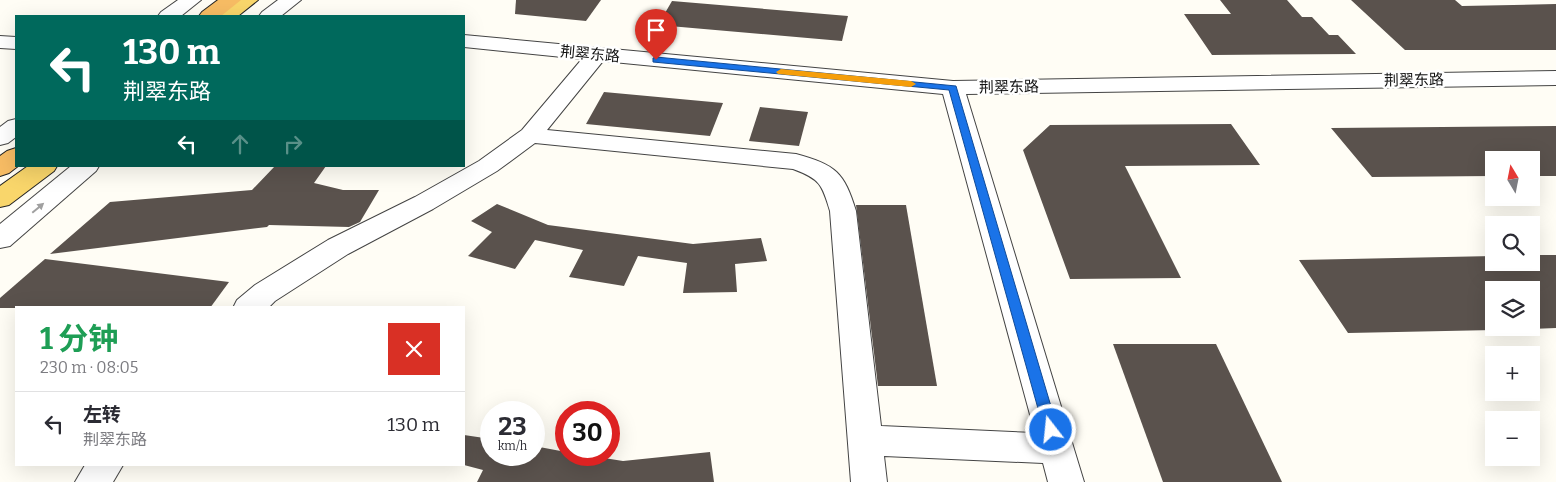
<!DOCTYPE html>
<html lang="zh">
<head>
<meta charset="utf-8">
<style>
	:root { --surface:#fff; --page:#f7f7f7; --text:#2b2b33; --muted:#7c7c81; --line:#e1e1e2 }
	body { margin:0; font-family:Bitter,"Noto Sans SC",serif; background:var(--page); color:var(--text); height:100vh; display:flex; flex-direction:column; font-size:19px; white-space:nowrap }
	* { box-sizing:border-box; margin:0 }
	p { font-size:16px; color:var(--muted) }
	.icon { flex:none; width:28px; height:28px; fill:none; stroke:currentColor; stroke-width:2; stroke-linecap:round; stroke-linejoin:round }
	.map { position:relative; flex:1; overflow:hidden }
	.drawer { position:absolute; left:15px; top:306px; width:450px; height:160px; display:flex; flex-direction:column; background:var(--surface); border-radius:0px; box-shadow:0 5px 20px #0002 }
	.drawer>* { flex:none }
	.guide { position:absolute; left:15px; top:15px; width:450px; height:152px; border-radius:0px; box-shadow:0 5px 20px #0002; background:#00695c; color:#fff; overflow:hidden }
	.needle { width:32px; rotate:350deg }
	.fabs { position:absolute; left:1485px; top:151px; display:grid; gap:10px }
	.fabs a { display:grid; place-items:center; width:55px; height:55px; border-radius:0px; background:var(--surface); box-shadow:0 5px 20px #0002; font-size:25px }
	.speed { position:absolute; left:480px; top:401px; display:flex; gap:10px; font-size:25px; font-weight:700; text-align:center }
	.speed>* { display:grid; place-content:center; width:65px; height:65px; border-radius:50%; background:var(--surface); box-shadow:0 5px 20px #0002; line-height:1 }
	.speed small { font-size:12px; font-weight:400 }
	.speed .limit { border:8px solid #d22; background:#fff; color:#111 }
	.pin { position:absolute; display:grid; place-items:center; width:42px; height:42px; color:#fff; margin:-51px -21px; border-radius:50% 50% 50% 0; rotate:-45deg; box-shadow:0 0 5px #0007 }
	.pin .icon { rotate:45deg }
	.me { position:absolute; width:55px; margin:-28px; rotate:344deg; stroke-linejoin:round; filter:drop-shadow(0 0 4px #0008) }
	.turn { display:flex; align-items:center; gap:18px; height:105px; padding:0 25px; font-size:22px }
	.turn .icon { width:65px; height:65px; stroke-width:2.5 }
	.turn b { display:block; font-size:35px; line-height:42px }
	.lanes { display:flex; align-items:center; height:48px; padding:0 25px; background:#0003; justify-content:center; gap:25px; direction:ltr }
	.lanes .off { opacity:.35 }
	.round { display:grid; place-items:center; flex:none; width:52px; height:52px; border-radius:0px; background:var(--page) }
	.overview { display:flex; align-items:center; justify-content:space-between; height:85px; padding:0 25px }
	h1 { font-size:30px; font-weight:700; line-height:38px; color:#1e9e55 }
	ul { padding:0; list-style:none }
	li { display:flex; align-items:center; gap:15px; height:65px; padding:0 25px; border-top:1px solid var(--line) }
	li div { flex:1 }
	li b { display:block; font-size:19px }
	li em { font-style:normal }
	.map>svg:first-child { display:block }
	.building { fill:#5a524d }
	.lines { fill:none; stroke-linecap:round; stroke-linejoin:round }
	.minor-casing { stroke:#444; stroke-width:2 }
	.tertiary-casing { stroke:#444; stroke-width:2 }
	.primary-casing { stroke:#222; stroke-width:2 }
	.trunk-casing { stroke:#222; stroke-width:2 }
	.minor { fill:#fff; fill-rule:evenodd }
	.tertiary { fill:#fff; fill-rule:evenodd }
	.primary { fill:#f9d66b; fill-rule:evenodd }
	.trunk { fill:#f7bc64; fill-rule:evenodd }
	.oneway { fill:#a0a0a0 }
	.route { fill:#1a73e8; stroke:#114b97 }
	.slow { fill:#f59e0b }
	.labels { text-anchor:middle; stroke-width:5; stroke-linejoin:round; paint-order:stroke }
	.far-street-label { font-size:15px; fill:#111; stroke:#fff }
</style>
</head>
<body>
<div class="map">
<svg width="1556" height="482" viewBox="0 0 1556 482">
	<rect width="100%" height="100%" fill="#fffdf5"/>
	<g class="building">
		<path d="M516 0H601L586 21 515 14Z"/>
		<path d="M1220 0H1287L1302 17H1312L1329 35H1338L1356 54 1212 55 1184 14H1231Z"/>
		<path d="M1351 0H1455L1462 6 1556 4V50H1405Z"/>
		<path d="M672 1 848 16 842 41 658 25Z"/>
		<path d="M604 92 723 103 710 136 586 124Z"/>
		<path d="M760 107 808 112 799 146 749 141Z"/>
		<path d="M1231 124 1260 165 1125 166 1181 278 1070 279 1023 150 1050 125Z"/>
		<path d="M1556 126V176H1531V160H1494V176L1372 177 1331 128Z"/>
		<path d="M275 166H326L314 183 343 190H379L360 222 349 227 269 225 267 227 50 254 110 202 252 190Z"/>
		<path d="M497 204 548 225 693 244 761 238 767 261 735 264 737 292 683 293 687 263 638 256 624 286 569 277 583 250 535 240 515 269 468 256 492 232 471 221Z"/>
		<path d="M856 205H906L937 386H878Z"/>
		<path d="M1531 255H1556V328L1531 329V290H1494V330L1348 333 1299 260 1494 256V262H1531Z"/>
		<path d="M45 259 229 282 210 308H0V298Z"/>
		<path d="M1113 344H1216L1282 482H1163Z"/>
		<path d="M464 435 491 439V455H534V446L566 452V455H585L623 461 710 452 714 482H477L483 470 464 465Z"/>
	</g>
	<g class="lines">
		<g class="minor-casing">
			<g id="minor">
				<path d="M464 35 953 81 1556 71V85L966 94 1084 482H1048L1043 463 884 456 887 482H851L830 211C822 184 820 179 793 169L535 143 497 171 433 209 348 254 275 301 268 308H233L237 300 255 285 328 240 415 197 479 161 522 130 582 59 464 47ZM603 61 943 94 1035 433 881 426 856 211C844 172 836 165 796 154L547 130Z"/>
				<path d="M0 36 16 37V49L0 48Z"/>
				<path d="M85 465H123L113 482H75Z"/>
			</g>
		</g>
		<g class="tertiary-casing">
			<g id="tertiary">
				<path d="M178 0H201L181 16H158L161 12Z"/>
				<path d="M278 0H301L281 16H259L262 12Z"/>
				<path d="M16 119V137L8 143 0 145V127L8 121Z"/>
				<path d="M71 166H99L96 171 10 246 0 248V224Z"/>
			</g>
		</g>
		<g class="primary-casing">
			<g id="primary">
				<path d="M235 0H258L238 16H216L219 12Z"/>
				<path d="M28 166H57L54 171 9 205 0 207V186Z"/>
			</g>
		</g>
		<g class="trunk-casing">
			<g id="trunk">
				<path d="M218 0H241L221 16H199L202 12Z"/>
				<path d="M16 148V166H18L9 173 0 176V156L7 151Z"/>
			</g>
		</g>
		<use href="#minor" class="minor"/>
		<use href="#tertiary" class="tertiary"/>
		<use href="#primary" class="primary"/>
		<use href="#trunk" class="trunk"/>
	</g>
	<defs><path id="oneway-solid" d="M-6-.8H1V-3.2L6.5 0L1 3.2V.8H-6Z" transform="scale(1.25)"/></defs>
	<use class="oneway" href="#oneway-solid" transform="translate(38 208) rotate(-40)"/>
	<path class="route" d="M656 57 956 86 1058 430 1056 434 1051 436 1046 434 1044 430 949 90 653 62V58Z"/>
	<path class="slow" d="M781 69 911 81 916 84 911 87 778 74 776 72Z"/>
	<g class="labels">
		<g class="far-street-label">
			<text transform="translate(590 54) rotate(5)" y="5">荆翠东路</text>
			<text transform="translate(1414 80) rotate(-1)" y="5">荆翠东路</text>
			<text transform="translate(1009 87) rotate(-1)" y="5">荆翠东路</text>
		</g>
	</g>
</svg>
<div class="fabs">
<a><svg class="needle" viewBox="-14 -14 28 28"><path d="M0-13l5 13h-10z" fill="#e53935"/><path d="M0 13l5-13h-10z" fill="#7c7c81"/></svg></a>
<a><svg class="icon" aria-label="search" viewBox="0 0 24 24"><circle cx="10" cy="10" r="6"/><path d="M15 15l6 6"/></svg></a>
<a><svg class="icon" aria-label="layers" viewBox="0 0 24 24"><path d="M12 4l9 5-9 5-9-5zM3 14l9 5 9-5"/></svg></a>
<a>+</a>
<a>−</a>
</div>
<div class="speed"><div>23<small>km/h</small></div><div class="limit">30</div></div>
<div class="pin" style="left:656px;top:60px;background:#d93025"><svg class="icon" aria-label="arrive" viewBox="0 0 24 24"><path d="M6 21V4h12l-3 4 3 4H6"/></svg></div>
<svg class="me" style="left:1051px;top:430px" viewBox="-20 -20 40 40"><circle r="17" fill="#1a73e8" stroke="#fff" stroke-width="3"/><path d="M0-11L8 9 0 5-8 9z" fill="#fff"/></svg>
<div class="guide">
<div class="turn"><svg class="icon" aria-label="left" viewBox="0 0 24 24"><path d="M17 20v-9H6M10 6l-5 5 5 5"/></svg><div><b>130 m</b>荆翠东路</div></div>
<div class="lanes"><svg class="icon" aria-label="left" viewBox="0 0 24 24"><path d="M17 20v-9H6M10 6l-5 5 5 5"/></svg><svg class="icon off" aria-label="ahead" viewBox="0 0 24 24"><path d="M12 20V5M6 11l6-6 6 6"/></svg><svg class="icon off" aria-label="right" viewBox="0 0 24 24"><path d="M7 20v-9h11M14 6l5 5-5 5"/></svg></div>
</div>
<section class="drawer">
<div class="overview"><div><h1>1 分钟</h1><p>230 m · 08:05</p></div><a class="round" style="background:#d93025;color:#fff"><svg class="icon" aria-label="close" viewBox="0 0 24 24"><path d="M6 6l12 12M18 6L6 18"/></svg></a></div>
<ul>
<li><svg class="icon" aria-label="left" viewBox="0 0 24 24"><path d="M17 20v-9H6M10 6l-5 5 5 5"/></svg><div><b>左转</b><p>荆翠东路</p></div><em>130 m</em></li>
</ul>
</section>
</div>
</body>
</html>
